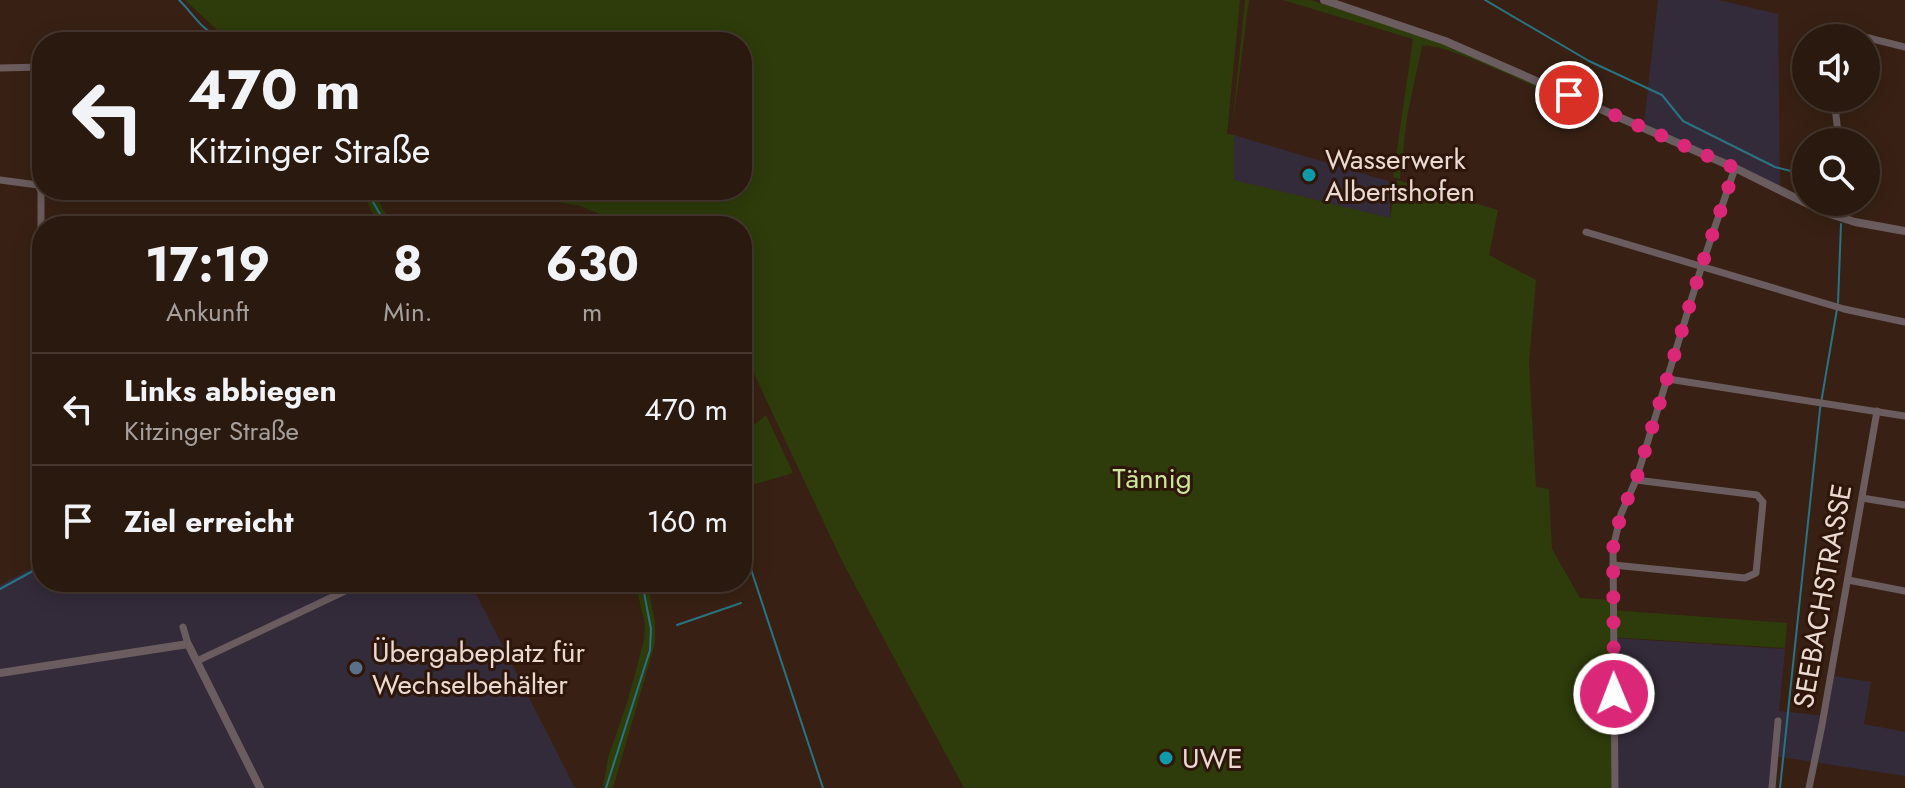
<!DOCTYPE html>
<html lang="de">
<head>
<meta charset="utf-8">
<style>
	:root { --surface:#2a190f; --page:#36261d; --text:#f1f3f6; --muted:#a5a09e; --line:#46382f }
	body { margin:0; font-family:Jost,sans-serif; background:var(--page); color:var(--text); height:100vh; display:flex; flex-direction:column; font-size:30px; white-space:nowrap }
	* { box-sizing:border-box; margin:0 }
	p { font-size:26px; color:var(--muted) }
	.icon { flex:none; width:44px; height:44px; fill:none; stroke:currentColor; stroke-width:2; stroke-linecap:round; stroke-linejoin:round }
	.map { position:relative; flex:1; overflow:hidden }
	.drawer { position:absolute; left:32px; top:216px; width:720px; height:376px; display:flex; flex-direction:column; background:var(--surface); border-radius:32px; box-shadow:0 4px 20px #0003,0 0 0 2px var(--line) }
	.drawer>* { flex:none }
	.top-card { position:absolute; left:32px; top:32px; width:720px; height:168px; border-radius:32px; box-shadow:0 4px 20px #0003,0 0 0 2px var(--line); background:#2a190f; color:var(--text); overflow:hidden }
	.buttons { position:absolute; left:1792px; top:24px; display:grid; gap:16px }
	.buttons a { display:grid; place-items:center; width:88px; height:88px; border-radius:50%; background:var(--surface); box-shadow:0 4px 20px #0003,0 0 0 2px var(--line); font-size:40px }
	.pin { position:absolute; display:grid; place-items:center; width:68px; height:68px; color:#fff; margin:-34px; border:4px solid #fff; border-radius:50%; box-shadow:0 2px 8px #0007 }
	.me { position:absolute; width:88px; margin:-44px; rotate:359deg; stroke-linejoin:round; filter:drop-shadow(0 0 6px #0008) }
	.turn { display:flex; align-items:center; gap:28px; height:168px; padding:0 24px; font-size:36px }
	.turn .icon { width:104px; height:104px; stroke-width:2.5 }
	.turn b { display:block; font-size:56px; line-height:68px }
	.eta { display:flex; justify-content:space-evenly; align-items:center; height:136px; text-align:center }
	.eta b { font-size:48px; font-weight:700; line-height:56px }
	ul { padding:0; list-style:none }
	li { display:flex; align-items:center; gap:24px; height:112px; padding:0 24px; border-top:2px solid var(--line) }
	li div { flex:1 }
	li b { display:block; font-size:30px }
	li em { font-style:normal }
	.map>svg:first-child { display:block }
	.industrial { fill:#342b3a }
	.green { fill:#2e3c0b }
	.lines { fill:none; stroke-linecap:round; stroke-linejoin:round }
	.stream { stroke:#297482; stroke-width:2 }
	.minor { stroke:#6b5c5f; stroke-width:7 }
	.tertiary { stroke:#6b5c5f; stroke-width:8 }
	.route { stroke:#db2777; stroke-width:14; stroke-dasharray:0 25.2 }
	.culture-dot { fill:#0f9aa8; stroke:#2e170a; stroke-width:3 }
	.service-dot { fill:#5c6f8a; stroke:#2e170a; stroke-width:3 }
	.labels { text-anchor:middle; stroke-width:6; stroke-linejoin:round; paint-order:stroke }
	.poi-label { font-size:28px; fill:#ebdad2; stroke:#2e170a; text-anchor:start }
	.park-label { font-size:28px; fill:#cbe698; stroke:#2e170a }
	.street-label { font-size:28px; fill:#ebdad2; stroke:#2e170a }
</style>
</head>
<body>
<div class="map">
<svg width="1905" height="788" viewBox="0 0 1905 788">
	<rect width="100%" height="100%" fill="#382114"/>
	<g class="industrial">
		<path d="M1658 0H1718L1778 14 1780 189 1644 124Z"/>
		<path d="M1234 135 1391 182 1390 218 1233 180Z"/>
		<path d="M42 563V582H470L575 788H0V585Z"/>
		<path d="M1614 638 1785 649 1779 711 1827 716 1834 676 1871 682 1864 724 1905 732V776L1774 756 1770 788H1616Z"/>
	</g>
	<g class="green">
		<path d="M185 0H1240L1227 134 1234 135V180L1390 218 1397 180 1498 210 1489 255 1536 280 1529 363 1536 487 1549 489 1552 549 1580 598 1611 600V610L1787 623 1785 648 1611 637 1613 788H964L841 559 742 348V226H629L580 206 490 190H742V42H219L218 31Z"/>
		<path d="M1245 0H1249L1232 130Z"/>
		<path d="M1283 0H1311L1439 42 1557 94 1563 103 1552 94C1528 84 1441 41 1422 46L1407 117 1400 179 1393 177 1413 39Z"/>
		<path d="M361 190H372L393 226H379Z"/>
		<path d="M766 415 793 473 742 488V435Z"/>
		<path d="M635 582H647L655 622V643L613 788H603L608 758 628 700 644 640 645 624Z"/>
	</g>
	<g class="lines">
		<g class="stream">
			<path d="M179 0C191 11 202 31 218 36 233 41 253 37 270 42"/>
			<path d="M1485 0 1589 61 1662 95 1683 121 1775 167 1806 175"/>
			<path d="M366 190 387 226"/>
			<path d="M1838 303 1841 224"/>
			<path d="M742 542 823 788"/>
			<path d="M0 589 42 566"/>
			<path d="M677 625 741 603"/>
			<path d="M606 788 650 650 651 629 642 582"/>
			<path d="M1780 788 1820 409 1837 309"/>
		</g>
		<g class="minor">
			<path d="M1828 38 1830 32 1837 30 1905 47"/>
			<path d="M0 68 42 67"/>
			<path d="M1834 98 1839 142"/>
			<path d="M0 180 38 185 41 191V230"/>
			<path d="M1844 202 1845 219"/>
			<path d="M1586 232 1844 309 1905 322"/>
			<path d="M1668 379 1905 416"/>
			<path d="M1862 498 1905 505"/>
			<path d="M1613 565 1745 578 1756 573 1763 502 1757 495 1636 480"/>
			<path d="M1848 580 1905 591"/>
			<path d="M183 627 188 644"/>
			<path d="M197 661 364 582"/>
			<path d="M1615 788 1613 548 1621 514 1636 480 1702 265 1735 168"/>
			<path d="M1772 788 1778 721"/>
			<path d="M1809 788 1822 725 1877 411"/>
		</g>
		<g class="tertiary">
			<path d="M1324 0 1445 41 1735 168 1824 212 1855 222 1905 231"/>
			<path d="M0 673 188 644 260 788"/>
		</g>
	</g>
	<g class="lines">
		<path class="route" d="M1569 95 1735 168 1702 265 1636 480 1621 514 1613 548 1614 694"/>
	</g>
	<g class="culture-dot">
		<circle cx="1309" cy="175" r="8"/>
		<circle cx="1166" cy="758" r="8"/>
	</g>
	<circle class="service-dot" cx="356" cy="668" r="8"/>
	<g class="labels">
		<g class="poi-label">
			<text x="1325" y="169">Wasserwerk<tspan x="1325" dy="32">Albertshofen</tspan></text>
			<text x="372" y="662">Übergabeplatz für<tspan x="372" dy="32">Wechselbehälter</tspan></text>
			<text x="1182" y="768">UWE</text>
		</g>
		<g class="park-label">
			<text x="1152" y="488">Tännig</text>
		</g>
		<g class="street-label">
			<text transform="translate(1822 596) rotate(-80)" y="10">SEEBACHSTRASSE</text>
		</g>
	</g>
</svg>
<div class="buttons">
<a><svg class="icon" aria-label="sound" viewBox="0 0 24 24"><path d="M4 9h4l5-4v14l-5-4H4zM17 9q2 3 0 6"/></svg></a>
<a><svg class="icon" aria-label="search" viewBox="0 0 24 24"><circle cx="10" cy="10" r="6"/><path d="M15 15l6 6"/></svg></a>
</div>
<div class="pin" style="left:1569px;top:95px;background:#d93025"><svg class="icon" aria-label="arrive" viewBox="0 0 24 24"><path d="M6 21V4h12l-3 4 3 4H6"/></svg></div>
<svg class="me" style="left:1614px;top:694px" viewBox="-20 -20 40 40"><circle r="17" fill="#db2777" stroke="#fff" stroke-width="3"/><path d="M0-11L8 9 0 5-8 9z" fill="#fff"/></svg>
<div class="top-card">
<div class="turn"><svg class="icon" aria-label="left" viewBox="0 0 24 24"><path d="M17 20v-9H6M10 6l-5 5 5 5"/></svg><div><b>470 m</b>Kitzinger Straße</div></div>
</div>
<section class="drawer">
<div class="eta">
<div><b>17:19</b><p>Ankunft</p></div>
<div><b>8</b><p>Min.</p></div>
<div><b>630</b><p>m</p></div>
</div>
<ul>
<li><svg class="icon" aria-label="left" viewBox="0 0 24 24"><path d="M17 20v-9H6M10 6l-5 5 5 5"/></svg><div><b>Links abbiegen</b><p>Kitzinger Straße</p></div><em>470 m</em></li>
<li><svg class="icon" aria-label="arrive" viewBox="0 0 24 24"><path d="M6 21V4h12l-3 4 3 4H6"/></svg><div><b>Ziel erreicht</b></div><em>160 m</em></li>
</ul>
</section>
</div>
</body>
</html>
